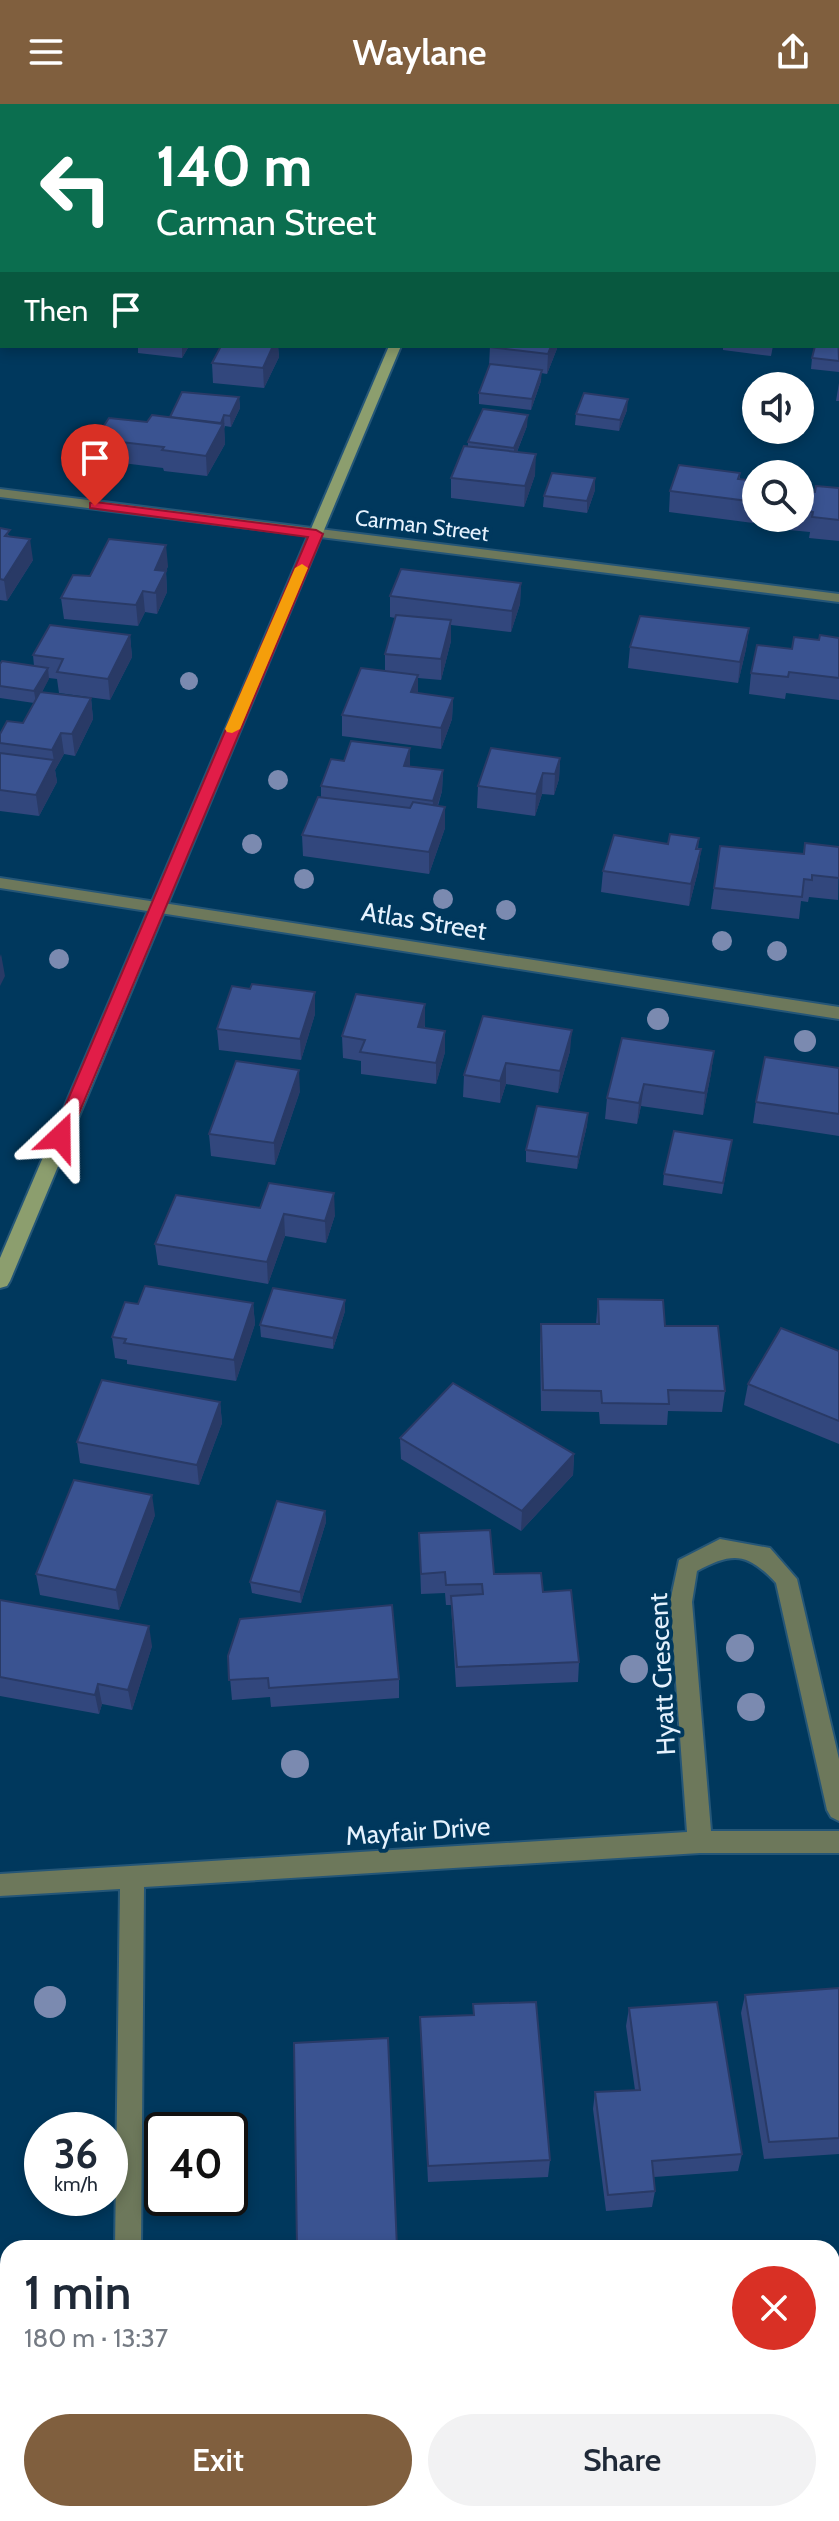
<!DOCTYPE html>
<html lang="en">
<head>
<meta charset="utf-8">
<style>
	:root { --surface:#fff; --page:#f2f2f3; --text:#1f2937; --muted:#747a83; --accent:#805f3e }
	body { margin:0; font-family:Cabin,sans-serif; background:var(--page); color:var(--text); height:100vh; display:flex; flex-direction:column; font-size:30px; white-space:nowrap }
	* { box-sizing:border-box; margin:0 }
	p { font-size:26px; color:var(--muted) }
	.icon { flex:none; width:44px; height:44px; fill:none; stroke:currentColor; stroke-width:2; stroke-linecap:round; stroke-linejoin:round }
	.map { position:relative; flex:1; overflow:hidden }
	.sheet { position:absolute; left:0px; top:2136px; width:840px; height:282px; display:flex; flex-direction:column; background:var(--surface); border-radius:24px 24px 0 0; box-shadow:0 4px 12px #0003 }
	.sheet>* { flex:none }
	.top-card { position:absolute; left:0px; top:0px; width:840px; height:244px; box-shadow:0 4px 12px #0003; background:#0b6e4f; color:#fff; overflow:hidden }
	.controls { position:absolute; left:742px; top:268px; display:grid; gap:16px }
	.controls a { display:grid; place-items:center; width:72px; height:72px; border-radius:50%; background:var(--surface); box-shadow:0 4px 12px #0003; font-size:40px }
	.speed { position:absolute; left:24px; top:2008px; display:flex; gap:16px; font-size:40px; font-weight:700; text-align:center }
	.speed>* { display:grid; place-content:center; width:104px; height:104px; border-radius:50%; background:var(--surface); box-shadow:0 4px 12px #0003; line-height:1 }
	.speed small { font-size:20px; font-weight:400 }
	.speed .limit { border:4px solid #111; border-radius:12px; background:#fff; color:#111 }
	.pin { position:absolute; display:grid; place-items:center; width:68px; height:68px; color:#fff; margin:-82px -34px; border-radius:50% 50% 50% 0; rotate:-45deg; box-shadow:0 0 8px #0007 }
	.pin .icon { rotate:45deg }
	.me { position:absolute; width:88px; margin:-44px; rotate:23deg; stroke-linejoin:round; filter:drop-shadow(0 0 6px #0008) }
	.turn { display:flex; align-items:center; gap:28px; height:168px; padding:0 24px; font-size:36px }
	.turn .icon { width:104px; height:104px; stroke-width:2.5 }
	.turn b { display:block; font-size:56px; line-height:68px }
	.then { display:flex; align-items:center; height:76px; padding:0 24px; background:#0003; gap:16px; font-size:30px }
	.round { display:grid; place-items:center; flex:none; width:84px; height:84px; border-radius:42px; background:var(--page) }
	.headline { display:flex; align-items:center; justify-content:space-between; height:136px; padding:0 24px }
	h1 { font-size:48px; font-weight:600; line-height:60px }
	.primary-button { display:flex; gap:16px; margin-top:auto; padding:16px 24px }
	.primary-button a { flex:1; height:92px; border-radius:48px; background:var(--accent); color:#fff; font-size:32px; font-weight:600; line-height:92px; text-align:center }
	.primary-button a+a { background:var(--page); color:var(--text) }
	header { display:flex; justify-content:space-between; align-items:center; height:104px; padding:0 24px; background:var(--accent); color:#fff; font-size:36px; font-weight:600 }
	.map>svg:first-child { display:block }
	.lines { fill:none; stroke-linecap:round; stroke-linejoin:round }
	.street-casing { stroke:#255677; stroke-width:4 }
	.secondary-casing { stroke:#255677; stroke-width:4 }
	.street { fill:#6d785b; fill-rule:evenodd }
	.secondary { fill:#8c9e6e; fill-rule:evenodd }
	.tree { fill:#7b8ab0 }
	.wall { fill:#32477d }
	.shaded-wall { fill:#293a66 }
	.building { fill:#3a5391; stroke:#293a66; stroke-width:2 }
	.route { fill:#e11d48; stroke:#92132f; stroke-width:2 }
	.slow { fill:#f59e0b }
	.labels { text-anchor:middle; stroke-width:8; stroke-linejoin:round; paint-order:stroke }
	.far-street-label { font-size:22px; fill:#e5f2fe; stroke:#00385d }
	.street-label { font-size:26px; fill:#e5f2fe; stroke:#00385d }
</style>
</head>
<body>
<header><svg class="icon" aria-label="menu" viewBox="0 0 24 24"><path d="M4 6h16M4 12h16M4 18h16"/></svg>Waylane<svg class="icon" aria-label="share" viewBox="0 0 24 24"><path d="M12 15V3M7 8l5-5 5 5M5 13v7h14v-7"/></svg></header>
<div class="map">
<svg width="839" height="2417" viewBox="0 0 839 2417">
	<rect width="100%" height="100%" fill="#00385d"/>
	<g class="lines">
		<g class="street-casing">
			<g id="street">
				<rect x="0" y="125" width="2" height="8"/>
				<rect x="838" y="188" width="1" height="9"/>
				<path d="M0 385 839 490V498L0 393Z"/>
				<path d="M0 774 839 903V915L0 784Z"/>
				<path d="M720 1435 770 1444 797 1475 839 1655V1717L831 1713 827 1706 776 1479C748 1449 733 1447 697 1467L692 1498 711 1727H839V1749H700L144 1783 141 2144H115L120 1785 0 1792V1770L687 1728 670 1498 679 1456Z"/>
				<path d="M135 2410H163L165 2417H137Z"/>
			</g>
		</g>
		<g class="secondary-casing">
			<g id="secondary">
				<path d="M491 0H503L490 2Z"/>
				<path d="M389 242H401L10 1177 7 1182 0 1184V1154Z"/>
			</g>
		</g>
		<use href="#street" class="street"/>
		<use href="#secondary" class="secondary"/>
	</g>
	<g class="tree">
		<circle cx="189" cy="577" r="9"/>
		<circle cx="278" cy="676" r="10"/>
		<circle cx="252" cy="740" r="10"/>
		<circle cx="304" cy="775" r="10"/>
		<circle cx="443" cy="795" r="10"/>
		<circle cx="506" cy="806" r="10"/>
		<circle cx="722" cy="837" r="10"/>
		<circle cx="777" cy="847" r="10"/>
		<circle cx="59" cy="855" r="10"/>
		<circle cx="658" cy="915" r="11"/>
		<circle cx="805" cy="937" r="11"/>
		<circle cx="740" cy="1544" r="14"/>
		<circle cx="634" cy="1565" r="14"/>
		<circle cx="751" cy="1603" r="14"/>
		<circle cx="295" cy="1660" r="14"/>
		<circle cx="50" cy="1898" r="16"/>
	</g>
	<g class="wall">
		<path d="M785 0H839V6L838 9V2H785Z"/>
		<path d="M2 42V88H0V43Z"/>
		<rect x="0" y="159" width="2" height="39"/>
		<path d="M839 228V268L811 265 812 254Z"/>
		<path d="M138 242H189L182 254 138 249Z"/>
		<path d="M221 242H278L279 253 264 284 213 279 212 259Z"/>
		<path d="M490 242H558L547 270 541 269V277L531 306 479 300V289L489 262Z"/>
		<path d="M723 242H773L771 252 723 246Z"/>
		<path d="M839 279V297H836Z"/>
		<path d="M239 293 240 304 231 323 225 322 224 325 225 340 207 372 164 367 163 364 98 356 95 335 147 318 170 313Z"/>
		<path d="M627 306 619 327 575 321 576 310Z"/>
		<path d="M527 322 517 348 535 371 524 403 451 394V374L468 342V338Z"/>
		<path d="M740 369V375L756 377V409L753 419 669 408 670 387Z"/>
		<path d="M839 384V437L809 434 810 428 789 426 791 414H800V386L815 388Z"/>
		<path d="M595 386 587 409 543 403 544 392Z"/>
		<path d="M0 424 11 433 33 456 7 497 0 496Z"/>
		<path d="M168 462 166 467 167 488 157 510 145 508 138 522 64 515 61 494 90 472Z"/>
		<path d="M521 479 520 500 511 528 451 521V537L441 576 418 574V589L453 594 452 615 441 645 342 632V611L385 567V550L395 514 390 513V492Z"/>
		<path d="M749 524 746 545 738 579 628 564 630 543Z"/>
		<path d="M130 531 132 553 110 596 59 589 57 575 49 574 42 588 91 594 93 615 75 652 64 650 55 666 57 678 39 712 0 707V630L23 619 34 599 0 594V560L34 562 33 551Z"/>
		<path d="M839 534V596L786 589 785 595 749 590 751 569 792 545 819 536Z"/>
		<path d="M560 654 559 675 554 691 542 690 535 712 477 704 478 682Z"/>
		<path d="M410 662 443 666 442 687 438 702 445 724 429 770 303 752 302 731 321 693V682Z"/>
		<path d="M699 734 698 745H701L698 767 689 802 601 788 603 767 668 740Z"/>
		<path d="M805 739 839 743 838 796 809 793 808 798 801 797 799 815 711 805 720 742 803 750Z"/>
		<path d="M250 885 315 888V910L301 956 219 946 217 925Z"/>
		<path d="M483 912 570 947 558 989 506 980 500 999 463 993 464 971Z"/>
		<path d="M425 921V924L445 927V948L436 980 361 970V957L343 954 342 932Z"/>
		<path d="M714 947 711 969 703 1011 641 1002 637 1020 605 1015 607 994Z"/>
		<path d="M839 964V1032L753 1019 756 998Z"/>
		<path d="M300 987 275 1061 211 1052 209 1030Z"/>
		<path d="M588 1009 587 1021 577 1065 526 1058V1046Z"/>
		<path d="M732 1036 722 1090 663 1081 664 1070Z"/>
		<path d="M260 1104 335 1111 326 1139 285 1132 268 1180 158 1161 155 1140Z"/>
		<path d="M598 1195 665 1222 725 1287 722 1308 668 1307 667 1321 600 1320 599 1308 541 1307 540 1241 541 1220H596Z"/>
		<path d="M345 1196V1207L333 1245 261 1233 260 1221Z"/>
		<path d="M253 1199 255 1220 236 1277 127 1260V1256L115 1254 112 1233 138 1200Z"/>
		<path d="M839 1247V1340L744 1301 748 1280Z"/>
		<path d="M220 1298 222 1319 199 1381 80 1359 77 1338Z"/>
		<path d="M400 1334 574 1350 573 1371 521 1427 401 1355Z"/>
		<path d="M325 1407 326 1418 301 1499 252 1489 250 1478Z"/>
		<path d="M155 1411 119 1506 40 1491 36 1470Z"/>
		<path d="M419 1429 494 1470 543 1488 579 1558 578 1578 456 1583 451 1501H446L445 1489 421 1490Z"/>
		<path d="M0 1496 152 1542 132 1606 102 1600 99 1610 0 1592Z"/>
		<path d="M228 1552 399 1575V1594L271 1603 270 1593 232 1596Z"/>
		<path d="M839 1884V2050L764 2055 741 1909 745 1891Z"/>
		<path d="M473 1900 550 2056 548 2073 428 2078 420 1913 473 1911Z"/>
		<path d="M629 1904 742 2050 738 2067 654 2073 655 2087 652 2103 606 2107 593 2005 595 1988 635 1986 626 1922Z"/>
		<path d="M666 2410H779L777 2414 750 2417H668Z"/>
	</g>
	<g class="shaded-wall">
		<path d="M182 242H189L182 254Z"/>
		<path d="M273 242H278L279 253 264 284 263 264Z"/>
		<path d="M551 242H558L547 270 548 250Z"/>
		<path d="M542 266 541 277 531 306 532 295Z"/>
		<path d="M239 293 240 304 231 323 230 312Z"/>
		<path d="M628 295 627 306 619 327 620 316Z"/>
		<path d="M224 311 225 340 207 372 206 352Z"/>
		<path d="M528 311 527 322 514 355V344Z"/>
		<path d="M536 350 535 371 524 403 525 382Z"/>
		<path d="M595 374V386L587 409V397Z"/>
		<path d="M30 435 33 456 7 497 4 476Z"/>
		<path d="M166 441 168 462 166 467 167 488 157 510 155 466Z"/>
		<path d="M521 479 520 500 511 528 512 507Z"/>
		<path d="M143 487 145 508 138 522 136 501Z"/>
		<path d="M451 516V537L441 576V555Z"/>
		<path d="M749 524 746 545 738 579 740 558Z"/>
		<path d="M130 531 132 553 110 596 108 575Z"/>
		<path d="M48 564 49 575 36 599 34 587Z"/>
		<path d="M418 571V593L411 588Z"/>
		<path d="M91 594 93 615 75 652 72 630Z"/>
		<path d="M453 594 452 615 441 645V624Z"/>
		<path d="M61 629 64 650 55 666 57 678 39 712 36 691 54 657 52 646Z"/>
		<path d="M410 644V665L404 662Z"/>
		<path d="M560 654 559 675 554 691 555 670Z"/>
		<path d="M443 666 442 687 432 718 433 697Z"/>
		<path d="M543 669 542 690 535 712 536 690Z"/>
		<path d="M445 703V724L429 770V748Z"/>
		<path d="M701 745 698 767 689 802 691 780Z"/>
		<path d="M1 850 5 872 0 882V853Z"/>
		<path d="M315 888V910L301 956 300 935Z"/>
		<path d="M425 900V921L418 944V923Z"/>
		<path d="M572 926 570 947 558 989 560 967Z"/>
		<path d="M445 927V948L436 980V959Z"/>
		<path d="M714 947 711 969 703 1011 705 989Z"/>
		<path d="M506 959V980L500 999V977Z"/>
		<path d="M299 966 300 987 275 1061 274 1039Z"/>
		<path d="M644 980 641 1002 637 1020 639 999Z"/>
		<path d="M588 1009 587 1021 577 1065 578 1053Z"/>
		<path d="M334 1089 335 1111 326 1139 325 1117Z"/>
		<path d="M284 1110 285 1132 268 1180 267 1158Z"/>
		<path d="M345 1196V1207L333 1245V1234Z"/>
		<path d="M253 1199 255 1220 236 1277 234 1256Z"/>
		<path d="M220 1298 222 1319 199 1381 197 1361Z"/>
		<path d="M574 1350 573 1371 521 1427 522 1407Z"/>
		<path d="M152 1391 155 1411 119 1506 116 1486Z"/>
		<path d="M325 1407 326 1418 301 1499 300 1488Z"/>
		<path d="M149 1522 152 1542 132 1606 128 1586Z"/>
		<path d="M98 1580 102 1600 99 1610 95 1591Z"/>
	</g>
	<g class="building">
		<path d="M360 0H364L387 2H359Z"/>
		<path d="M573 0H637V2H572Z"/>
		<path d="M801 0H837L836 2Z"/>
		<path d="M2 42V70L0 69V43Z"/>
		<rect x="0" y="159" width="2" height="19"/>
		<path d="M838 228 839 257 812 254 815 242H838Z"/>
		<path d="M221 242H273L263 264 212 259Z"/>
		<path d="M490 242H551L548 250 490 243Z"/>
		<path d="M490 260 542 266 532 295 479 289Z"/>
		<path d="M182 288 239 293 230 312 224 311 221 319 170 313Z"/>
		<path d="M584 289 628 295 620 316 576 310Z"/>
		<path d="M483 305 528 311 514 344 468 338Z"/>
		<path d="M152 311 223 320 206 352 162 346 164 343 95 335 109 314 147 318Z"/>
		<path d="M464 342 536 350 525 382 451 374Z"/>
		<path d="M679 361 740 369 738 375 756 377V398L670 387Z"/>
		<path d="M552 369 595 374 587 397 544 392Z"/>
		<path d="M816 382 839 384V416L812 413 813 408 800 406V386L815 388Z"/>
		<path d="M0 424 10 426 5 432 30 435 4 476 0 475Z"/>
		<path d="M109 435 166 441 155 466 166 467 155 489 143 487 136 501 61 494 73 471 90 472Z"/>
		<path d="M401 465 521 479 512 507 390 492Z"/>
		<path d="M396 511 451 516 441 555 385 550Z"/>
		<path d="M640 512 749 524 740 558 630 543Z"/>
		<path d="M50 521 130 531 108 575 57 568 63 555 33 551Z"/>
		<path d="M820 531 839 534V574L789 568 788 573 751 569 757 541 792 545 794 533 819 536Z"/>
		<path d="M2 557 48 564 34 587 0 582V560Z"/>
		<path d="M361 564 418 571 411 588 453 594 441 624 342 611Z"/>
		<path d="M40 588 91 594 72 630 61 629 52 646 0 639V630L7 617 23 619Z"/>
		<path d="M351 637 410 644 404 662 443 666 433 697 321 682 331 655 344 657Z"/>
		<path d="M491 644 560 654 555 670 543 669 536 690 478 682Z"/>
		<path d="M0 649 54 656 36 691 0 686Z"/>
		<path d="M318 693 410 704 413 698 445 703 429 748 302 731Z"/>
		<path d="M670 730 699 734 696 745H701L691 780 603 767 614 731 668 740Z"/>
		<path d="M805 739 839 743V774L812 771V776L804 775 802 793 714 784 720 742 804 750Z"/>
		<path d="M252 880 315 888 300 935 217 925 232 882 250 885Z"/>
		<path d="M356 890 425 900 418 923 445 927 436 959 360 948 365 936 342 932Z"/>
		<path d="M483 912 572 926 560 967 506 959 500 977 464 971Z"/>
		<path d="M622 934 714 947 705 989 644 980 639 999 607 994Z"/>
		<path d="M765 953 839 964V1010L756 998Z"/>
		<path d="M236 957 299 966 274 1039 209 1030Z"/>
		<path d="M537 1002 588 1009 578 1053 526 1046Z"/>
		<path d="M674 1027 732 1036 723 1079 664 1070Z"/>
		<path d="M269 1079 334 1089 325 1117 284 1110 267 1158 155 1140 176 1091 260 1104Z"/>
		<path d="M145 1182 253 1199 234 1256 124 1239 126 1235 112 1233 125 1198 138 1200Z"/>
		<path d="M273 1184 345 1196 333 1234 260 1221Z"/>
		<path d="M598 1195 663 1196 665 1222H718L725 1287 668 1286 669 1300 602 1299 601 1287 543 1286 541 1220H599Z"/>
		<path d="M781 1224 839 1247V1317L748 1280Z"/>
		<path d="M102 1276 220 1298 197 1361 77 1338Z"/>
		<path d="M453 1279 574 1350 522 1407 400 1334Z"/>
		<path d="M74 1376 152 1391 116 1486 36 1470Z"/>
		<path d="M277 1397 325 1407 300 1488 250 1478Z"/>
		<path d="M490 1426 494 1470 541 1469 543 1488 571 1486 579 1558 457 1563 451 1492 483 1490 482 1480 446 1481 445 1468 421 1470 419 1429Z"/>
		<path d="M0 1496 149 1522 128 1586 98 1580 95 1591 0 1573Z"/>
		<path d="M392 1501 399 1575 269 1584 268 1574 229 1576 228 1552 240 1515Z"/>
		<path d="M839 1884V2034L769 2038 745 1891Z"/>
		<path d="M536 1898 550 2056 428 2062 420 1913 474 1911 473 1900Z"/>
		<path d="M717 1898 742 2050 652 2057 655 2087 608 2091 595 1988 640 1986 629 1904Z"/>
		<path d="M388 1934 397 2144H297L294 1939Z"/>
		<path d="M672 2410H706L673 2414Z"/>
	</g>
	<path class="route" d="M95 398 316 426 323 430 69 1033 60 1039 52 1033 308 433 90 404V399Z"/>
	<path class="slow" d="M302 460 308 464 240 625 232 629 227 628 225 625 295 464Z"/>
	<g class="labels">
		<g class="far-street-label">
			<text transform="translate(422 421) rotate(7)" y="8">Carman Street</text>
		</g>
		<g class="street-label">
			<text transform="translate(424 817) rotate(9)" y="9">Atlas Street</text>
			<text transform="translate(662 1570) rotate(-93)" y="9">Hyatt Crescent</text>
			<text transform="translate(418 1727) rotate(-4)" y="9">Mayfair Drive</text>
		</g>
	</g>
</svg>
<div class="controls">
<a><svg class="icon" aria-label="sound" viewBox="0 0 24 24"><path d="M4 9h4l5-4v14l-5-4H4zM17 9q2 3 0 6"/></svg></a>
<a><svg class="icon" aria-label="search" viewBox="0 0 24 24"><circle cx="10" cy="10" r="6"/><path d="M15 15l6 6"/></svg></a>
</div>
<div class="speed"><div>36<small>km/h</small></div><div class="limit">40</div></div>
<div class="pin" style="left:95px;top:402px;background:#d93025"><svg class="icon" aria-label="arrive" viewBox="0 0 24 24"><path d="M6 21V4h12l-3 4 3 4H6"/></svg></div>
<svg class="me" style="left:60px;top:1033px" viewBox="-20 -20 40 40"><path d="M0-17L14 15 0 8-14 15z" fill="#e11d48" stroke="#fff" stroke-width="4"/></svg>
<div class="top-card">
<div class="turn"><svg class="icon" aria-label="left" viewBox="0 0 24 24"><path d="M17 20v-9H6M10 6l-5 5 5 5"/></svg><div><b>140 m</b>Carman Street</div></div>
<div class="then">Then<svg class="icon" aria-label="arrive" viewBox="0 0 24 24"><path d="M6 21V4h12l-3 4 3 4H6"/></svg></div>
</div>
<section class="sheet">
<div class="headline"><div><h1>1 min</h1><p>180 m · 13:37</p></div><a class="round" style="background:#d93025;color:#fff"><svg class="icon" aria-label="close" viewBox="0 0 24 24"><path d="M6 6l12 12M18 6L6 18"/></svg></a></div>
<div class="primary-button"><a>Exit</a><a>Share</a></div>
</section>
</div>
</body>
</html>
